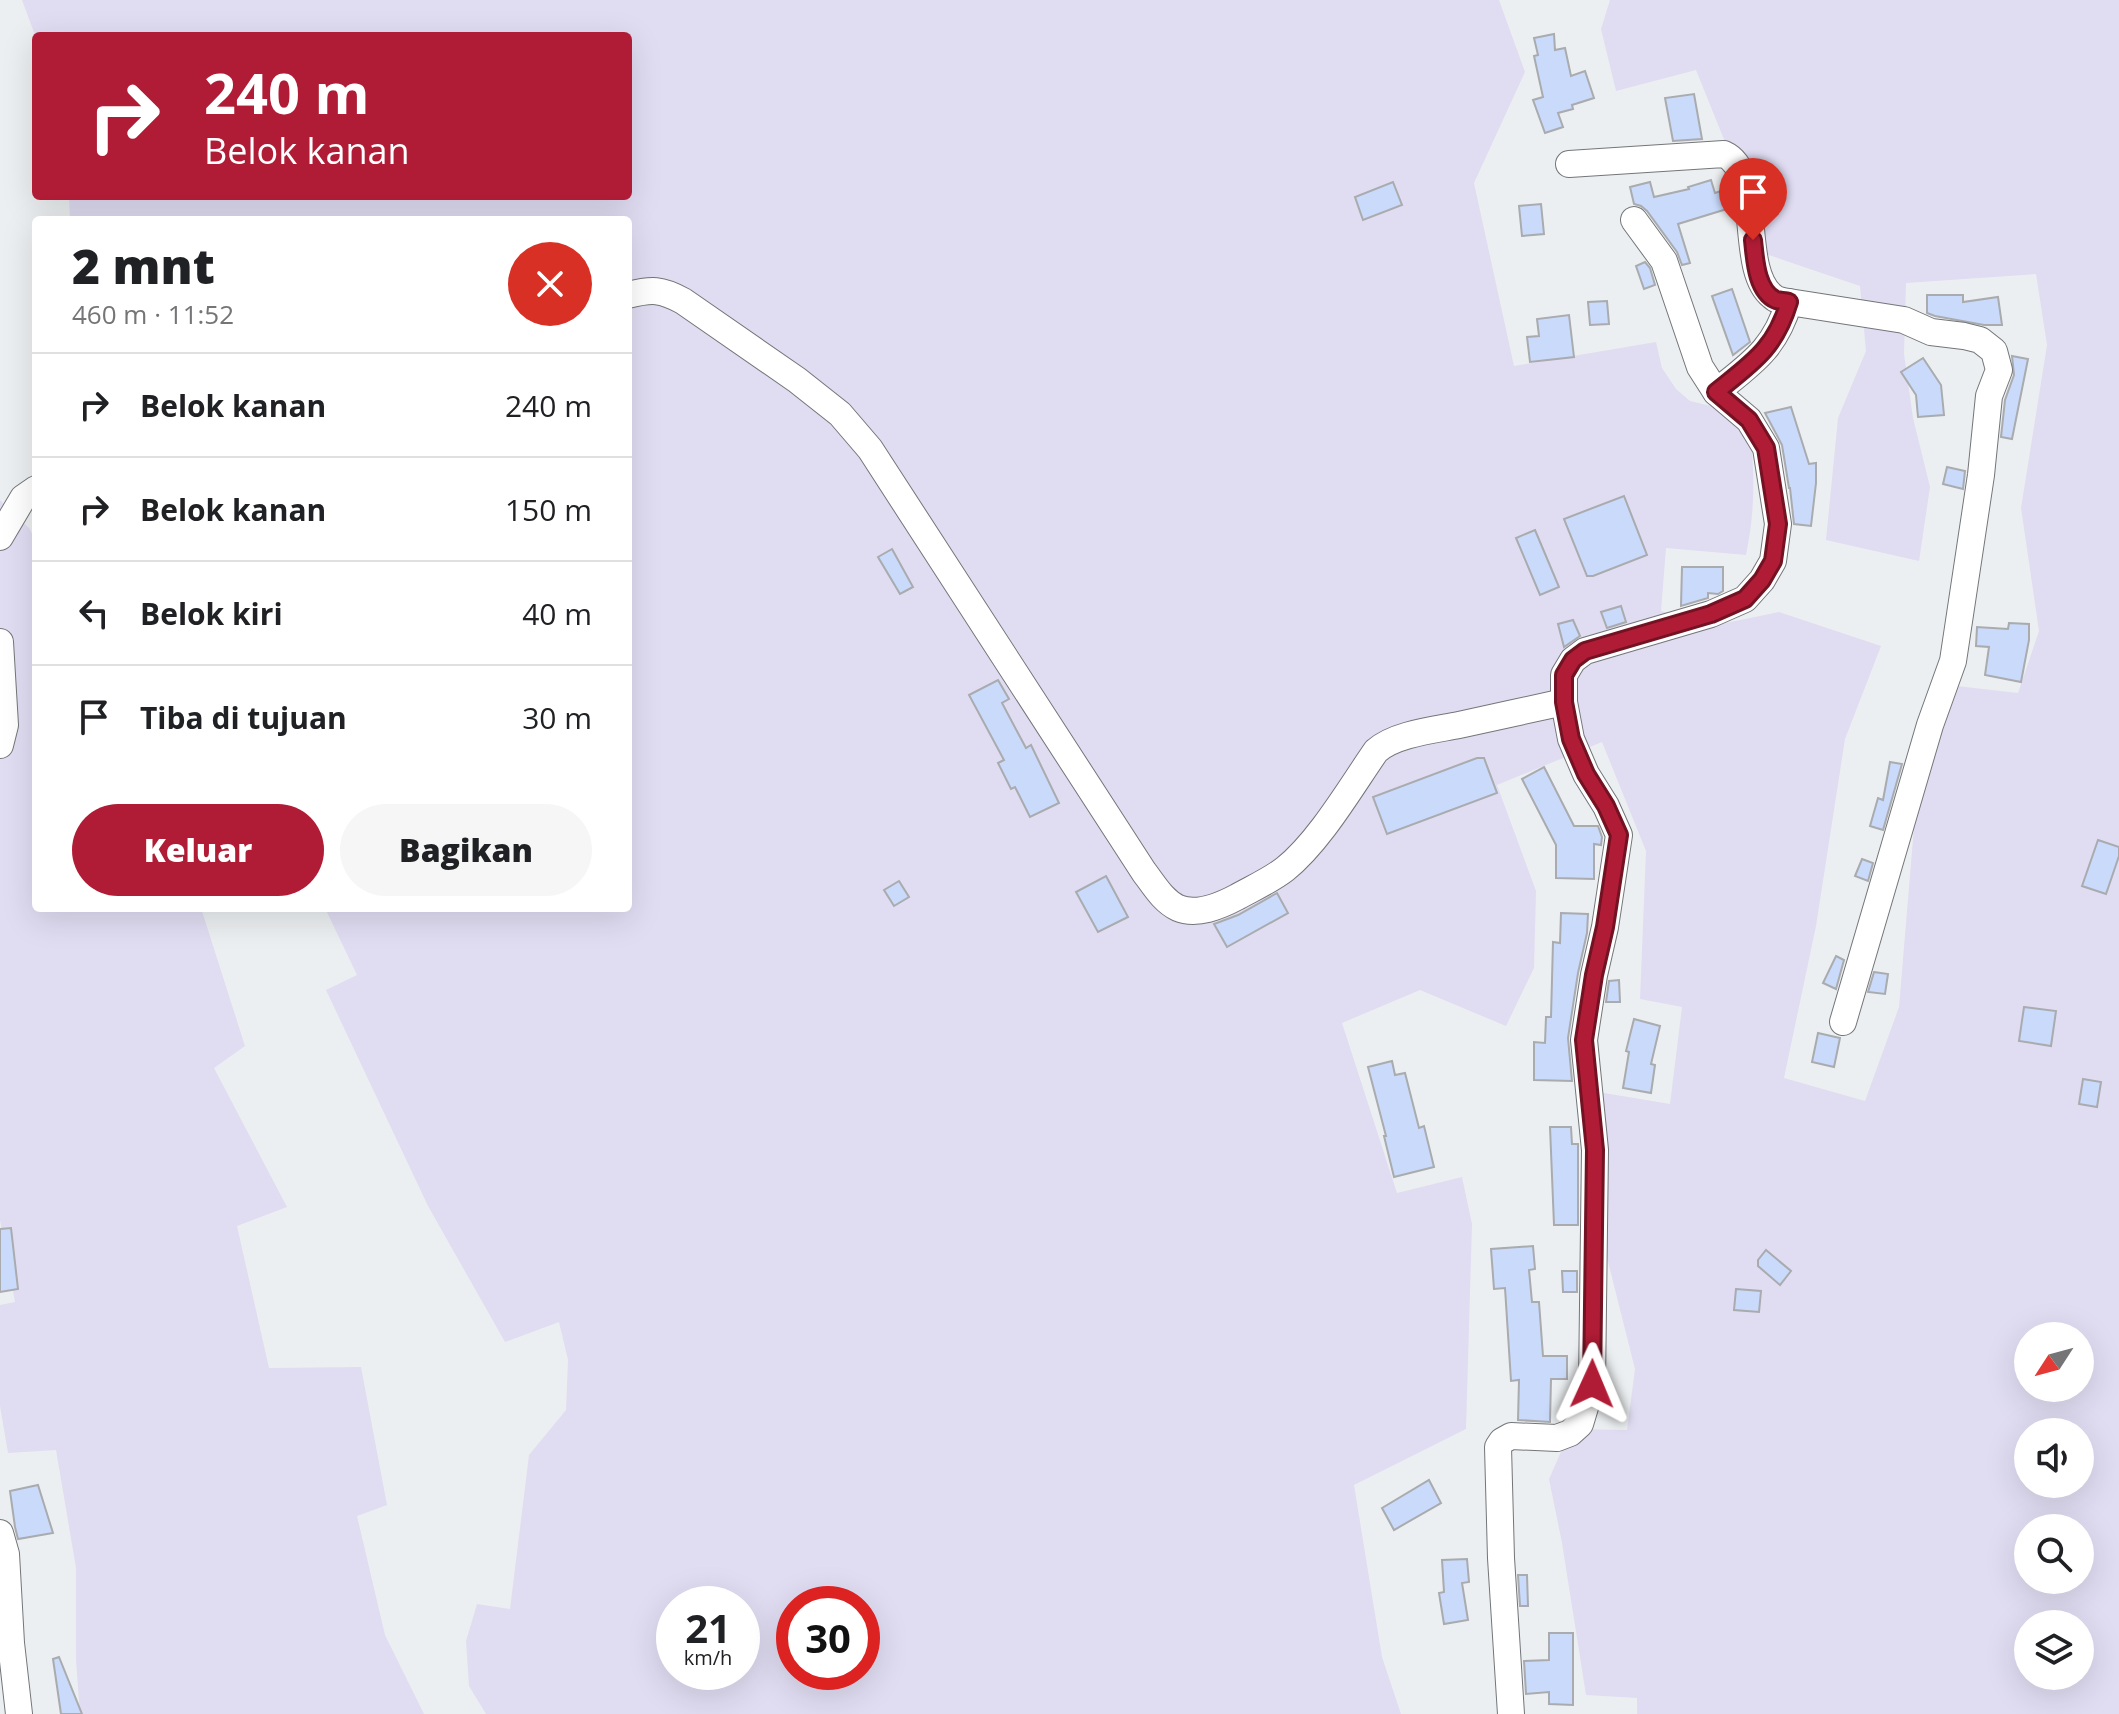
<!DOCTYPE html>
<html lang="id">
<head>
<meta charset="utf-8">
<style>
	:root { --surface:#fff; --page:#f6f6f6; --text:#202124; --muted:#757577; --line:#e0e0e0; --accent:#b01c35 }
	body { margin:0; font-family:"Open Sans",sans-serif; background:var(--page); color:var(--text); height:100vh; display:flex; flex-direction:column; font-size:30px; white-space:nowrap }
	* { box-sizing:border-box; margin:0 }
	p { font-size:26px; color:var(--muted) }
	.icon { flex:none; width:44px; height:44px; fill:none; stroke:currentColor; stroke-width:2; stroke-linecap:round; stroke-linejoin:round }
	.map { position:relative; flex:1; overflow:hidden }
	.sheet { position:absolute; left:32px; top:216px; width:600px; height:696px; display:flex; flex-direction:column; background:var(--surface); border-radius:8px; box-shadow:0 8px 32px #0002 }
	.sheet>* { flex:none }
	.banner { position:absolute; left:32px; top:32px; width:600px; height:168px; border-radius:8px; box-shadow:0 8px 32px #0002; background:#b01c35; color:#fff; overflow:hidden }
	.needle { width:52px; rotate:234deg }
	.buttons { position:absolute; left:2014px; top:1322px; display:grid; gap:16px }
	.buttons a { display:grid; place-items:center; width:80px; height:80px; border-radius:50%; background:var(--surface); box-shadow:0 8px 32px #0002; font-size:40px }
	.speed { position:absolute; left:656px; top:1586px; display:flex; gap:16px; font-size:40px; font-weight:700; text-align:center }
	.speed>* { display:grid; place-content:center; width:104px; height:104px; border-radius:50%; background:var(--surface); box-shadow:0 8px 32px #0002; line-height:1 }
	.speed small { font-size:20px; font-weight:400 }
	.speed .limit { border:12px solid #d22; background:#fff; color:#111 }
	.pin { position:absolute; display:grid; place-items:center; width:68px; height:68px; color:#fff; margin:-82px -34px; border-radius:50% 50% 50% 0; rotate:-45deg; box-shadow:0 0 8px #0007 }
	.pin .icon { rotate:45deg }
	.me { position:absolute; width:88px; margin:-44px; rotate:1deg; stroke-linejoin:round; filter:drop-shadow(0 0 6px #0008) }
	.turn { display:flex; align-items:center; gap:28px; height:168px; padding:0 40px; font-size:36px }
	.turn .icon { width:104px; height:104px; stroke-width:2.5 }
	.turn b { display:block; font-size:56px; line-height:68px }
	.round { display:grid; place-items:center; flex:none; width:84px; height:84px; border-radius:42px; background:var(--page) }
	.overview { display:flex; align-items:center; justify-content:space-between; height:136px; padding:0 40px }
	h1 { font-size:48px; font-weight:800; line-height:60px }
	.primary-button { display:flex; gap:16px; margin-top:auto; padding:16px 40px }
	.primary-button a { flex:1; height:92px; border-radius:48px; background:var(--accent); color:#fff; font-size:32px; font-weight:800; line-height:92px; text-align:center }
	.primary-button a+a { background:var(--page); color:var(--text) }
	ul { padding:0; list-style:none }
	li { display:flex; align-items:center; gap:24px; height:104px; padding:0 40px; border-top:2px solid var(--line) }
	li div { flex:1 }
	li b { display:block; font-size:30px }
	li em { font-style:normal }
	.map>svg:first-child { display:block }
	.green { fill:#e0dcf2; fill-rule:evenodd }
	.building { fill:#c9dafb; stroke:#a9abae; stroke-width:2 }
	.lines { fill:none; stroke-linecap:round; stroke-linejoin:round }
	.minor-casing { stroke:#737678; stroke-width:28 }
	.minor { stroke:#fff; stroke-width:26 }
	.route-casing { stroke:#721222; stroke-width:20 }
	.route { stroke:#b01c35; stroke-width:14 }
</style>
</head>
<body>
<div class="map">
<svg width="2119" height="1714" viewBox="0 0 2119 1714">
	<rect width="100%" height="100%" fill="#eceff1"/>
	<g class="green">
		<path d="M22 0H1499L1525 72 1474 183 1514 366 1656 342 1662 368 1676 389 1690 401 1715 407 1750 431C1755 476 1755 511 1746 555L1666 548 1661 611 1716 625 1779 612 1881 646 1845 739 1816 926 1784 1078 1865 1101 1899 1007 1914 827 1948 685 2018 693 2039 631 2021 508 2047 345 2036 274 1906 283 1904 354 1913 418 1930 487 1919 561 1826 540 1838 418 1866 351 1860 286 1757 251 1744 189 1696 70 1616 91 1601 29 1610 0H2119V1714H1637V1698L1586 1695 1562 1543 1549 1479 1571 1429 1627 1430 1635 1369 1595 1210 1592 1091 1670 1104 1682 1007 1640 999 1646 851 1602 742 1497 785 1536 891 1534 968 1506 1026 1420 990 1342 1023 1397 1193 1462 1177 1472 1224 1466 1429 1354 1485 1382 1657 1401 1714H486L469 1686 466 1641 477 1604 510 1609 529 1455 566 1410 568 1360 559 1322 505 1342 428 1206 326 990 357 975 325 908H628V220H70L69 196H628V36H36V38ZM2028 1336H2080V1388H2028ZM2028 1432H2080V1484H2028ZM2028 1528H2080V1580H2028ZM674 1604H742V1672H674ZM794 1604H862V1672H794ZM2028 1624H2080V1676H2028Z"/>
		<path d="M0 500 29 528 36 541V908H201L245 1046 214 1068 287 1207 237 1226 269 1368 361 1367 387 1505 357 1516 385 1635 424 1714H80L76 1660V1568L56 1450 8 1453 0 1406V1305L15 1302 0 1220Z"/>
	</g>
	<g class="building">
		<path d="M1554 34 1555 50 1565 48 1571 76 1585 71 1594 98 1572 105 1573 109 1558 113 1563 127 1545 133 1533 100 1543 97 1534 56 1538 55 1534 38Z"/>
		<path d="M1694 94 1702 139 1673 141 1665 98Z"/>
		<path d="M1711 180 1715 193 1724 190 1730 208 1678 224 1690 263 1682 265 1677 252 1647 211 1641 206 1634 204 1630 187 1650 182 1654 197 1689 189 1688 187Z"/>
		<path d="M1393 182 1402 205 1363 220 1355 197Z"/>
		<path d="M1541 204 1544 234 1522 236 1519 206Z"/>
		<path d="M1645 262 1650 268 1655 285 1644 289 1636 266Z"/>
		<path d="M1732 289 1750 342 1733 355 1712 296Z"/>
		<path d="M1927 295H1963V302L1998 297 2002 325H1984L1935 316 1927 313Z"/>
		<path d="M1607 301 1609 324 1590 325 1588 302Z"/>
		<path d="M1569 315 1574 357 1530 362 1527 337 1539 336 1537 319Z"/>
		<path d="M2012 356 2028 359 2012 439 2001 437 2005 400 2014 375Z"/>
		<path d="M1923 358 1941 385 1944 415 1918 417 1916 395 1901 372Z"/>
		<path d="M1791 407 1809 464 1816 463V483L1811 526 1794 524 1790 488H1789L1782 445 1765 413Z"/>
		<path d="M1947 467 1965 471 1963 489 1943 484Z"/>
		<path d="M1624 496 1647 555 1593 576H1587L1564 519Z"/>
		<path d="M1535 530 1559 587 1540 595 1516 538Z"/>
		<path d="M892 549 913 587 900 594 878 557Z"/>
		<path d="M1682 567H1723V591L1718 594 1708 593V598L1681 606Z"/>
		<path d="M1621 606 1626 622 1607 628 1601 612Z"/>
		<path d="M1573 620 1580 636 1564 647 1558 624Z"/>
		<path d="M2009 623 2029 624V640L2021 682 1985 675 1989 647 1976 646 1977 627 2008 629Z"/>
		<path d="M998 680 1009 699 1002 703 1026 748 1031 745 1059 803 1030 817 1015 787 1011 789 998 763 1004 760 969 695Z"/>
		<path d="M1477 758H1484L1497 793 1387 834 1373 797Z"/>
		<path d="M1890 762 1902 764 1883 830 1870 826 1878 798 1883 800Z"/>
		<path d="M1544 767 1574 826H1598L1602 837 1601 845 1594 844V879L1556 878V845L1522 779Z"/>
		<path d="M2098 840 2119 847V856L2106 894 2082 886Z"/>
		<path d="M1862 859 1873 863 1868 881 1855 876Z"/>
		<path d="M1106 876 1128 917 1098 932 1076 892Z"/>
		<path d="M899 881 909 897 894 906 884 890Z"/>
		<path d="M1277 893 1288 913 1227 947 1214 924 1238 915Z"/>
		<path d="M1561 913 1588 914 1587 933 1578 973 1568 1038 1572 1081 1534 1080V1042L1545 1043 1546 1017H1551L1553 942 1560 943Z"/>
		<path d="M1836 956 1844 960 1836 989 1823 983Z"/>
		<path d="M1874 972 1888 974 1885 994 1868 992Z"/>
		<path d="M1619 980 1620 1002H1606L1609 981Z"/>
		<path d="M2024 1007 2056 1011 2051 1046 2019 1041Z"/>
		<path d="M1634 1019 1660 1026 1651 1064 1655 1065 1651 1093 1623 1088 1629 1052 1626 1051Z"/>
		<path d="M1818 1033 1840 1038 1834 1067 1812 1062Z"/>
		<path d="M1392 1061 1395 1075 1405 1073 1419 1128 1424 1126 1434 1167 1394 1177 1384 1136H1386L1368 1067Z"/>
		<path d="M2083 1079 2101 1082 2097 1107 2079 1104Z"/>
		<path d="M1550 1127H1571L1572 1144H1578V1225H1554Z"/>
		<path d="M11 1228 18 1289 0 1292V1229Z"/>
		<path d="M1533 1246 1535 1269 1529 1270 1532 1302H1539L1543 1356H1567V1379H1551L1550 1422 1518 1420 1519 1380 1511 1381 1505 1288 1494 1289 1491 1249Z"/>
		<path d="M1766 1250 1791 1271 1780 1285 1758 1266V1260Z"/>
		<path d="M1562 1271H1577V1292H1563Z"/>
		<path d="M1736 1289 1761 1291 1759 1312 1734 1310Z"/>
		<path d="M1429 1480 1441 1503 1394 1530 1382 1508Z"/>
		<path d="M38 1485 53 1533 18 1539 15 1527 10 1491Z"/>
		<path d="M1467 1559 1469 1582 1462 1583 1468 1620 1444 1624 1439 1593 1444 1592 1442 1560Z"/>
		<path d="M1518 1575H1527L1528 1606H1520Z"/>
		<path d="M1549 1633H1573V1705L1549 1704V1692L1526 1694 1524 1661 1549 1660Z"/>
		<path d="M59 1657 82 1714H61L53 1659Z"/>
	</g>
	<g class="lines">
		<g class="minor-casing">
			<g id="minor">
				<path d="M1569 164 1724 154C1764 172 1738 269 1772 296 1777 301 1783 301 1789 302"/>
				<path d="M628 295C652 289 661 289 683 301L797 380 840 414 870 449 1144 872C1154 885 1163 901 1178 908 1197 916 1220 906 1237 897 1253 888 1271 880 1285 869 1319 842 1351 787 1376 751 1395 734 1434 730 1459 725 1494 717 1529 710 1564 702"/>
				<path d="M1716 392C1752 363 1775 349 1789 302L1904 320 1931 332 1964 336 1980 340 1994 351 1999 370 1989 396 1981 475 1953 661 1930 725 1843 1022"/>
				<path d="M0 537 23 498 36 489"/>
				<path d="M0 642 5 725 0 745"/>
				<path d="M0 1533 6 1554 11 1643 19 1714"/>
				<path d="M1511 1714 1501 1558 1498 1447 1502 1441 1511 1436 1557 1438 1570 1433 1580 1424 1592 1384 1595 1150 1584 1040 1594 975 1605 927 1619 835 1606 806 1586 774 1571 739 1564 702V675L1573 660 1585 651 1711 614 1745 599 1762 580 1773 561 1778 524 1766 448 1749 420 1716 392 1700 367 1664 261 1634 220"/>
			</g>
		</g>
		<use href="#minor" class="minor"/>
	</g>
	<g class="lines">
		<g class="route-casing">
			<path id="route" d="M1592 1384 1595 1150 1584 1040 1594 975 1605 927 1619 835 1606 806 1586 774 1571 739 1564 702V675L1573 660 1585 651 1711 614 1745 599 1762 580 1773 561 1778 524 1766 448 1749 420 1716 392C1752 363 1775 349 1789 302 1785 301 1780 301 1776 300 1756 291 1755 258 1753 240"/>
		</g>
		<use href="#route" class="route"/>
	</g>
</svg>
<div class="buttons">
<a><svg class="needle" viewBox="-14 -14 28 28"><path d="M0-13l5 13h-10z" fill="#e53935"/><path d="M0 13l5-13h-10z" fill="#757577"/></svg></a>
<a><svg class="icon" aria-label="sound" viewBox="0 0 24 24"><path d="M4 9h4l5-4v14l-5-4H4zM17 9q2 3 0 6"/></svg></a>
<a><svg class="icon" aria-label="search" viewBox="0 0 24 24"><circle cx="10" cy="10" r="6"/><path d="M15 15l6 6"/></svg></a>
<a><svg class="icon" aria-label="layers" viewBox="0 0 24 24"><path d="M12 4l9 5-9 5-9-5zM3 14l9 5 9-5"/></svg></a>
</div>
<div class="speed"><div>21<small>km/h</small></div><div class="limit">30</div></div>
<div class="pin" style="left:1753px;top:240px;background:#d93025"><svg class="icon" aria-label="arrive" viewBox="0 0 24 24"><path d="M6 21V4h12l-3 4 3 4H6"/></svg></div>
<svg class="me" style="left:1592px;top:1384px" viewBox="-20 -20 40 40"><path d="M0-17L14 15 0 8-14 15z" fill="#b01c35" stroke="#fff" stroke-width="4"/></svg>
<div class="banner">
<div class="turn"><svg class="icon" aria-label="right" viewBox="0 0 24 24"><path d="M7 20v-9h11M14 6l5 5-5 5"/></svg><div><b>240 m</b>Belok kanan</div></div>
</div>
<section class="sheet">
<div class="overview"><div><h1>2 mnt</h1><p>460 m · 11:52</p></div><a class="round" style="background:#d93025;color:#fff"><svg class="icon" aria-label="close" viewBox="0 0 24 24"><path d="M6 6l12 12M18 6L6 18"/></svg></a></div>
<ul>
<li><svg class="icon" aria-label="right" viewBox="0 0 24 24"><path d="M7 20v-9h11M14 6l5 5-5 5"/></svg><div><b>Belok kanan</b></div><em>240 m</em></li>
<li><svg class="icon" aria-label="right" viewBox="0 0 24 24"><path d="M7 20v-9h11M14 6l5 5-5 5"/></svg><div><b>Belok kanan</b></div><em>150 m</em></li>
<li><svg class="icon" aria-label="left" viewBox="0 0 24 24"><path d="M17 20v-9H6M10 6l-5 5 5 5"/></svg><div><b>Belok kiri</b></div><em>40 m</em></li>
<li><svg class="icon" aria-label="arrive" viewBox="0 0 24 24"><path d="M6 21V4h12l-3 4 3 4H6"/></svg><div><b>Tiba di tujuan</b></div><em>30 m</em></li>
</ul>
<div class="primary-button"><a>Keluar</a><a>Bagikan</a></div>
</section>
</div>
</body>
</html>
